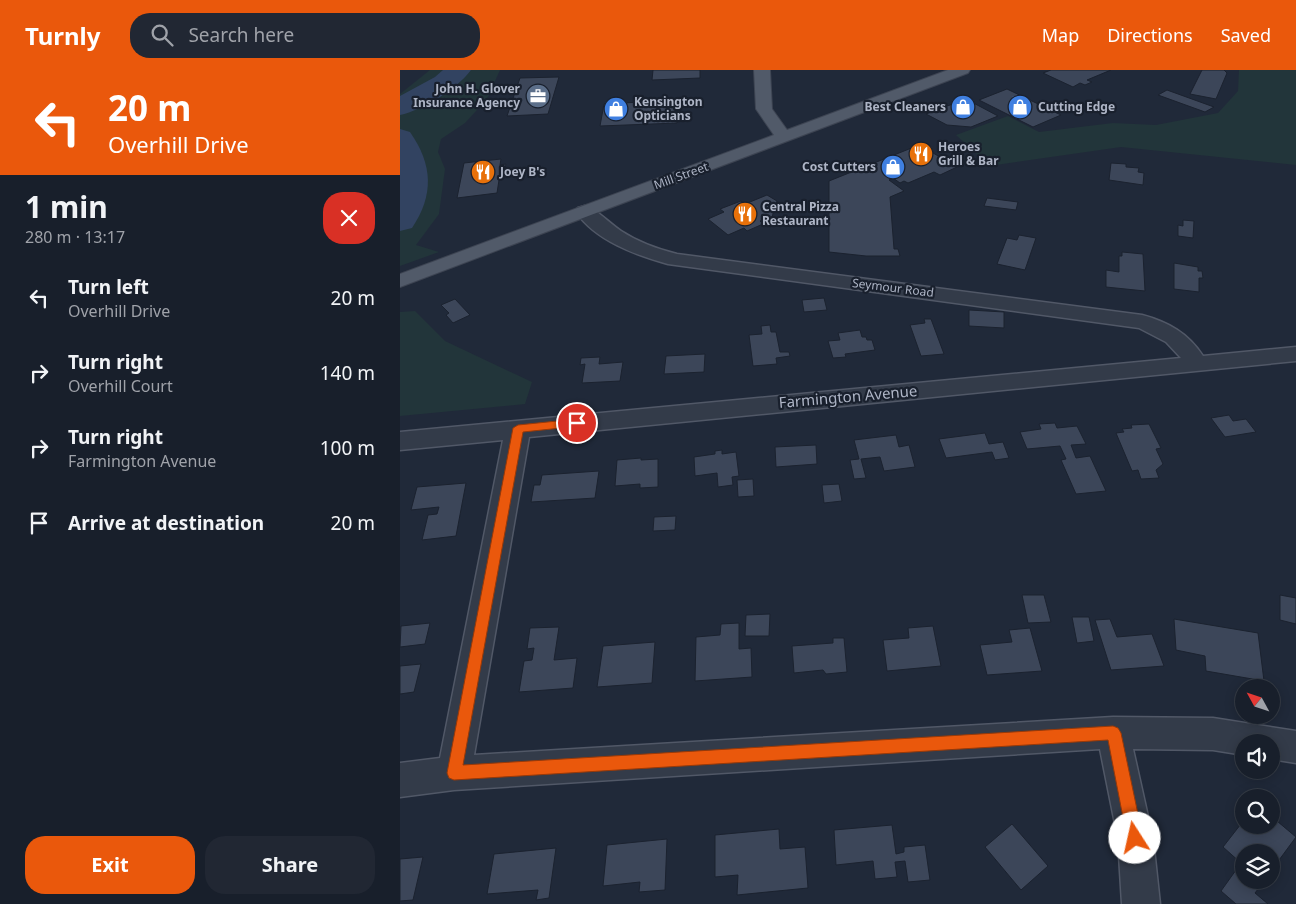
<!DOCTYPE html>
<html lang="en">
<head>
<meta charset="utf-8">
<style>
	:root { --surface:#181f2b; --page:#212733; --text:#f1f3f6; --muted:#9fa2a9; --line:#363d47; --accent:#ea580c }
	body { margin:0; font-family:"Noto Sans",sans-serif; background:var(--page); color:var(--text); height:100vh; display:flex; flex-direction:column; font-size:19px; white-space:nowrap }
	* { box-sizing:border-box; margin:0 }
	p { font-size:16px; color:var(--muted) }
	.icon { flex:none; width:28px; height:28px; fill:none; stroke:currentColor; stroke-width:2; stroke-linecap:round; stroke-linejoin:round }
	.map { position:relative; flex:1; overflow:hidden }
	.drawer { display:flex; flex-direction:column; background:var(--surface); width:400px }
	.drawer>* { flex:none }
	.top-card { background:#ea580c; color:#fff; overflow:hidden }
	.needle { width:32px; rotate:310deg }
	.controls { position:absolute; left:835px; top:609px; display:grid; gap:10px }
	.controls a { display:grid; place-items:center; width:45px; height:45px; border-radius:50%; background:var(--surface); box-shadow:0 2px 12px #0003,0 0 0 1px var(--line); font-size:25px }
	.pin { position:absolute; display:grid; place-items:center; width:42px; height:42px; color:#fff; margin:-21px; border:2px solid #fff; border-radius:50%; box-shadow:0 1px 5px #0007 }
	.me { position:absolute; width:55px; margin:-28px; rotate:350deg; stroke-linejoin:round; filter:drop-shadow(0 0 4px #0008) }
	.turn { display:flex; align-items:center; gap:18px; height:105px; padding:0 25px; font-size:22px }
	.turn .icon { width:65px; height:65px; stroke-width:2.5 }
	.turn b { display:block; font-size:35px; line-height:42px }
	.round { display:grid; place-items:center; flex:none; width:52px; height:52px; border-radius:20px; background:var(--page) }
	.summary { display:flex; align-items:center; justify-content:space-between; height:85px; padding:0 25px }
	h1 { font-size:30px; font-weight:700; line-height:38px }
	.primary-button { display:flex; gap:10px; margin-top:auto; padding:10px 25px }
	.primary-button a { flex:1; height:58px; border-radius:20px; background:var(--accent); color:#fff; font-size:20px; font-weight:700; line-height:58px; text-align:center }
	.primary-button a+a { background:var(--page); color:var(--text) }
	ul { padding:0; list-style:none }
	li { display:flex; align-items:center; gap:15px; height:75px; padding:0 25px }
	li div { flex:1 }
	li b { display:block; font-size:19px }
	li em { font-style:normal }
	header { display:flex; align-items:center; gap:30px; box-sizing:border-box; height:70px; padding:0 25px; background:var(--accent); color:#fff }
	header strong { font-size:24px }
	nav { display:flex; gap:28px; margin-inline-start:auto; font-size:18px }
	.search { width:350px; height:45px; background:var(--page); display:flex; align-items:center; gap:12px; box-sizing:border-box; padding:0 18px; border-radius:20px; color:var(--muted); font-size:19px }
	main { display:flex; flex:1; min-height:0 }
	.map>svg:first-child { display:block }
	.green { fill:#22353a }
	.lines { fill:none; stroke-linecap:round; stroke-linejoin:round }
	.river { fill:#324361; fill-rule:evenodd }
	.building { fill:#3c4659; stroke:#1b222f }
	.minor-casing { stroke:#515867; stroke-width:3 }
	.major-casing { stroke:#3d4452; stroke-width:2 }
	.minor { fill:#333b49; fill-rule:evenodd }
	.major { fill:#515a69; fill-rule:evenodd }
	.route { fill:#ea580c; stroke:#983908 }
	.labels { text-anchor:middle; stroke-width:4.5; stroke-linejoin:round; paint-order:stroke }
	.far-poi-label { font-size:12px; font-weight:bold; fill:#aeb5c6; stroke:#19202d; text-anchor:start }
	.far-street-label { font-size:12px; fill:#aeb5c6; stroke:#19202d }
	.street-label { font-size:15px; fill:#aeb5c6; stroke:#19202d }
</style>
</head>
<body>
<header>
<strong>Turnly</strong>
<div class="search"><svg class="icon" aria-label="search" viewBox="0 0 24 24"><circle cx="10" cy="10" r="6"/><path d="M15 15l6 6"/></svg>Search here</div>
<nav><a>Map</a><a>Directions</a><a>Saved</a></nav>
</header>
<main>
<section class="drawer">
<div class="top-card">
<div class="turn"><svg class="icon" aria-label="left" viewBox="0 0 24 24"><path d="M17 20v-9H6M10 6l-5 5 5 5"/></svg><div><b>20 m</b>Overhill Drive</div></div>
</div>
<div class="summary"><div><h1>1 min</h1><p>280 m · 13:17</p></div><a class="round" style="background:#d93025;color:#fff"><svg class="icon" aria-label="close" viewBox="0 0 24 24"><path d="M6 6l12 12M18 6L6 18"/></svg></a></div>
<ul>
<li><svg class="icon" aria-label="left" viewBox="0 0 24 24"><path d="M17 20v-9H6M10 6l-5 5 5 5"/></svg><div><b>Turn left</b><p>Overhill Drive</p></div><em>20 m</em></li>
<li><svg class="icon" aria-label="right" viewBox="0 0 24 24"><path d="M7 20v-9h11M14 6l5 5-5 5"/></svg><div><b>Turn right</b><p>Overhill Court</p></div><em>140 m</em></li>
<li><svg class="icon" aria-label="right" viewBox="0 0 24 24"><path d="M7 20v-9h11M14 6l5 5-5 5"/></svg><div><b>Turn right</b><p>Farmington Avenue</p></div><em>100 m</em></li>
<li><svg class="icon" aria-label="arrive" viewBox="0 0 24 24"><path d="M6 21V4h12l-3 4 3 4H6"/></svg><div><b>Arrive at destination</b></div><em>20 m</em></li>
</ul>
<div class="primary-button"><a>Exit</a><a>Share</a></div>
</section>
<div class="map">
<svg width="896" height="834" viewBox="0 0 896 834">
	<rect width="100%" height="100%" fill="#202939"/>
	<g class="green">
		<path d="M30 0H100L87 29 65 53 41 69 38 82 45 99 39 144 16 175 39 182 0 196V24Z"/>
		<path d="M839 0H896V95L721 77 589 96 556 65 608 46 639 62 713 53 756 55 818 43 838 21Z"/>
		<path d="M15 241 45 271 132 312 125 334 0 346V242Z"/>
	</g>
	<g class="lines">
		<g class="river">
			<path d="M43 0H71C57 19 23 40 0 45V26L35 7Z"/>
			<path d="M0 59 10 62C33 95 34 125 12 158L0 161Z"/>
		</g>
	</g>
	<g class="building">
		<path d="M253 0H300V8L252 10Z"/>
		<path d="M651 0H711L687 10 692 12 685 15 680 13 673 17 643 3Z"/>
		<path d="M802 0H824L827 3 816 29 790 24Z"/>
		<path d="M159 7 148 44 107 46 120 8Z"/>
		<path d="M607 19 661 45 633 57 579 30Z"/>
		<path d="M767 20 814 37 805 42 758 25Z"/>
		<path d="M566 29 598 46 571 57 547 55 526 44Z"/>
		<path d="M279 30 277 53 200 56 204 34Z"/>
		<path d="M519 75 547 91 554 89 559 92 557 97 540 105 534 102 508 113 504 111 500 113 493 108 489 110 504 121 490 127 494 179H498L500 186H466L429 182V111Z"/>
		<path d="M101 89 100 95 106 94 103 109 99 110 97 123 57 128 64 93Z"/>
		<path d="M711 93 726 94V97L739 98 738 102 744 103 743 115 709 110Z"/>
		<path d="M367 125 377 131 372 147 360 151 363 154 347 161 344 158 328 165 308 149 324 142 320 139 341 131 345 134Z"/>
		<path d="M587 128 618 132 616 140 584 136Z"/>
		<path d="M783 150 794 151 793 168 778 166V155L783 156Z"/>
		<path d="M619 165 636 168 625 200 597 194 607 168 617 170Z"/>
		<path d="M722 182 743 184 745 221 706 217V200L719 202V186H722Z"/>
		<path d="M774 193 798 197V201H802L803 208H799V222L774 219Z"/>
		<path d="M424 228 427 240 404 242 402 230Z"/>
		<path d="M55 229 70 245 53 253 46 245 49 243 41 235Z"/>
		<path d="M569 240 604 242V258L569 256Z"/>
		<path d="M524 249H531L544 284 521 286 510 255 525 253Z"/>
		<path d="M370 255 371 262H376L380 282H389L390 286 376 288 377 294 353 296 349 265 362 264 361 256Z"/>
		<path d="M460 260 462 267H466L467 270H472L475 280 445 284 446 287 433 288 428 271 440 270 438 263Z"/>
		<path d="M305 284 304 302 264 304 266 286Z"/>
		<path d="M200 287 199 294 223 292 220 311 182 313 185 294 180 295 181 288Z"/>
		<path d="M829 345 833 351 846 349 856 362 825 367 811 348Z"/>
		<path d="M655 353 657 358 677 356 686 374 671 375 676 388 690 386 706 421 676 424 661 390 666 389 660 376 627 379 620 362 641 359 639 354Z"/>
		<path d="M749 354 761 378 756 379 763 394 756 400 759 408 741 409 738 400 732 401 716 363 724 362 722 359 732 358 731 355Z"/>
		<path d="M585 363 589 374 603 372 609 388 595 390 592 382 546 388 539 369Z"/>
		<path d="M496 365 499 377 509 375 515 397 484 401 480 387 461 389 466 408 454 409 450 390 459 389 454 370Z"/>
		<path d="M416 375 417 394 376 397 375 377Z"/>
		<path d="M322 380V384L336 382 339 406 332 407 333 415 318 417 317 403 295 406 294 387 315 384V381Z"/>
		<path d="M241 388V390L258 389V417L240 418V414L215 416 217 390Z"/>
		<path d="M199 401 195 428 131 432 134 415H140L142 405Z"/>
		<path d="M353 409 354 426 338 427 337 410Z"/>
		<path d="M66 413 56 466 22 470 28 445 37 444 39 437 11 440 17 417Z"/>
		<path d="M439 414 442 431 424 433 422 415Z"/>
		<path d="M276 446 275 460 253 461 254 447Z"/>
		<path d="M622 525H644L651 552 628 553Z"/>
		<path d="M880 525 896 528V554L880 550Z"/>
		<path d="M370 544 369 566H345L346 545Z"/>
		<path d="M672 547H689L694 571 677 573Z"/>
		<path d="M710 549 717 567 752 564 764 596 711 600 695 550Z"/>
		<path d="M774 549 858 563 864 611 806 601 805 586 776 580Z"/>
		<path d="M30 553 25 574 0 577 1 556Z"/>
		<path d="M339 553V579L351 578 352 607 295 611 296 567 320 565 321 554Z"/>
		<path d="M533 556 541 596 487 601 483 570 509 568 508 558Z"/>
		<path d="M159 557 154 590 177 588 173 618 119 622 124 591 132 590 134 578 127 579 130 558Z"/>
		<path d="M630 558 642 601 587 605 580 575 612 572 609 560Z"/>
		<path d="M433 568H444L447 602 426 604 423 600 394 603 392 576 433 573Z"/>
		<path d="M255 572 252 613 197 617 203 576Z"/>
		<path d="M21 594 14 622 0 624V596Z"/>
		<path d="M871 746 896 767 871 801V782H844V810H865L855 823 868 834H836L821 821 841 793 823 777 844 750V755H871Z"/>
		<path d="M612 754 648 796 621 820 585 777Z"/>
		<path d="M492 755 496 784 504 782V777L525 775 530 810 508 812 505 791 495 792 497 807 475 809 473 791 436 795 434 760Z"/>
		<path d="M379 759 380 779 405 777 408 818 337 825 338 805 315 807V765Z"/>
		<path d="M267 769 265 820 239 822 240 812 203 816 207 775Z"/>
		<path d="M156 778 149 828 136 830 138 820 87 824 94 784Z"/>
		<path d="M23 787 13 830 0 831V789Z"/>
	</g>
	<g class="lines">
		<g class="minor-casing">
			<path id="minor" d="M185 136C198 140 209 153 221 161 238 172 257 179 277 184L742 245C768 252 788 263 803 286L896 277V291L129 367 74 685 713 647 813 648 896 661V693L871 689V672H844V685L813 680 733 679 753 769 760 834H722L718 769 700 679 54 720 0 727V693L40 688 103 370 0 380V362L781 288 766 272 739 258 268 194C236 185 196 171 176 142L178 138Z"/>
		</g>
		<g class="major-casing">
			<path id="major" d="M354 0H370L372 39 387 60 548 0H570L568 3 0 217V204L374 65 356 39Z"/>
		</g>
		<use href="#minor" class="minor"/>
		<use href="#major" class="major"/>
	</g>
	<path class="route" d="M177 349 180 350 182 353 180 356 123 362 63 695 713 656 718 658 721 663 743 768 741 774 735 776 730 774 727 768 708 670 54 710 49 708 47 703 113 358 118 355Z"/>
	<defs>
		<g id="office-disc" transform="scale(1.25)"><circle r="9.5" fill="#5c6f8a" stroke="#19202d"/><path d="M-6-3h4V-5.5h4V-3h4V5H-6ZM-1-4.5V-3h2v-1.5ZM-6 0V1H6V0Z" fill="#fff"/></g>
		<g id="shop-disc" transform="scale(1.25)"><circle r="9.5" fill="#3f7fe0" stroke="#19202d"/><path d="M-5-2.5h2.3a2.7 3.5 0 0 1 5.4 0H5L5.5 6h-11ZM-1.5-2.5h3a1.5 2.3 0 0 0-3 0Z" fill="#fff"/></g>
		<g id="restaurant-disc" transform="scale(1.25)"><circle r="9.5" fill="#e8710a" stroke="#19202d"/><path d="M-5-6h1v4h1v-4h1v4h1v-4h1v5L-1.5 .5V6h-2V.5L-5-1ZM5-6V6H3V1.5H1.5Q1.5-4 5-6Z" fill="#fff"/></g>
	</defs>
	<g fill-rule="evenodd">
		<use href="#office-disc" x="138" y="26"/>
		<use href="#shop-disc" x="563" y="37"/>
		<use href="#shop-disc" x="620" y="37"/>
		<use href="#shop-disc" x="216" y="39"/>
		<use href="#restaurant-disc" x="521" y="84"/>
		<use href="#shop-disc" x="493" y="97"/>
		<use href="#restaurant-disc" x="83" y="102"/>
		<use href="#restaurant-disc" x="345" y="144"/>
	</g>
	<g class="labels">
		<g class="far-poi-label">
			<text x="120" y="23" text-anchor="end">John H. Glover<tspan x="120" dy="14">Insurance Agency</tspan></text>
			<text x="234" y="36">Kensington<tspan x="234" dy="14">Opticians</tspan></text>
			<text x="546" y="41" text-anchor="end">Best Cleaners</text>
			<text x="638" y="41">Cutting Edge</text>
			<text x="538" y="81">Heroes<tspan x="538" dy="14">Grill &amp; Bar</tspan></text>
			<text x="476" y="101" text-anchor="end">Cost Cutters</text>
			<text x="100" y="106">Joey B's</text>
			<text x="362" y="141">Central Pizza<tspan x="362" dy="14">Restaurant</tspan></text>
		</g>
		<g class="far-street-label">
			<text transform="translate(281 106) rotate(-20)" y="4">Mill Street</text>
			<text transform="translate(493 218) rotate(7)" y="4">Seymour Road</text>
		</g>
		<g class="street-label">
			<text transform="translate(448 327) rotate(-5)" y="5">Farmington Avenue</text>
		</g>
	</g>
</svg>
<div class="controls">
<a><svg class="needle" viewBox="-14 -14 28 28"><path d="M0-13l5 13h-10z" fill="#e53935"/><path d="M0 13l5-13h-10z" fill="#9fa2a9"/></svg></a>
<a><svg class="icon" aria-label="sound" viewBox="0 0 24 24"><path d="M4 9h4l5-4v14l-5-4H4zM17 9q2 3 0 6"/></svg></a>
<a><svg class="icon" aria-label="search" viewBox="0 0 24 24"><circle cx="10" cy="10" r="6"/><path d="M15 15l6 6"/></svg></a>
<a><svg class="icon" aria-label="layers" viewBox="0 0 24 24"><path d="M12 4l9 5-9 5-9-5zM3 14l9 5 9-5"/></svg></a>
</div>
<div class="pin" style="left:177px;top:353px;background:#d93025"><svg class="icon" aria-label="arrive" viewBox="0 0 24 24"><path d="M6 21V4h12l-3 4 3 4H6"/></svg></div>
<svg class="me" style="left:735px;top:768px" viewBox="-20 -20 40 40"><circle r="19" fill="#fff"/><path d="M0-13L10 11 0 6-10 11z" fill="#ea580c"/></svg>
</div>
</main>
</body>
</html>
